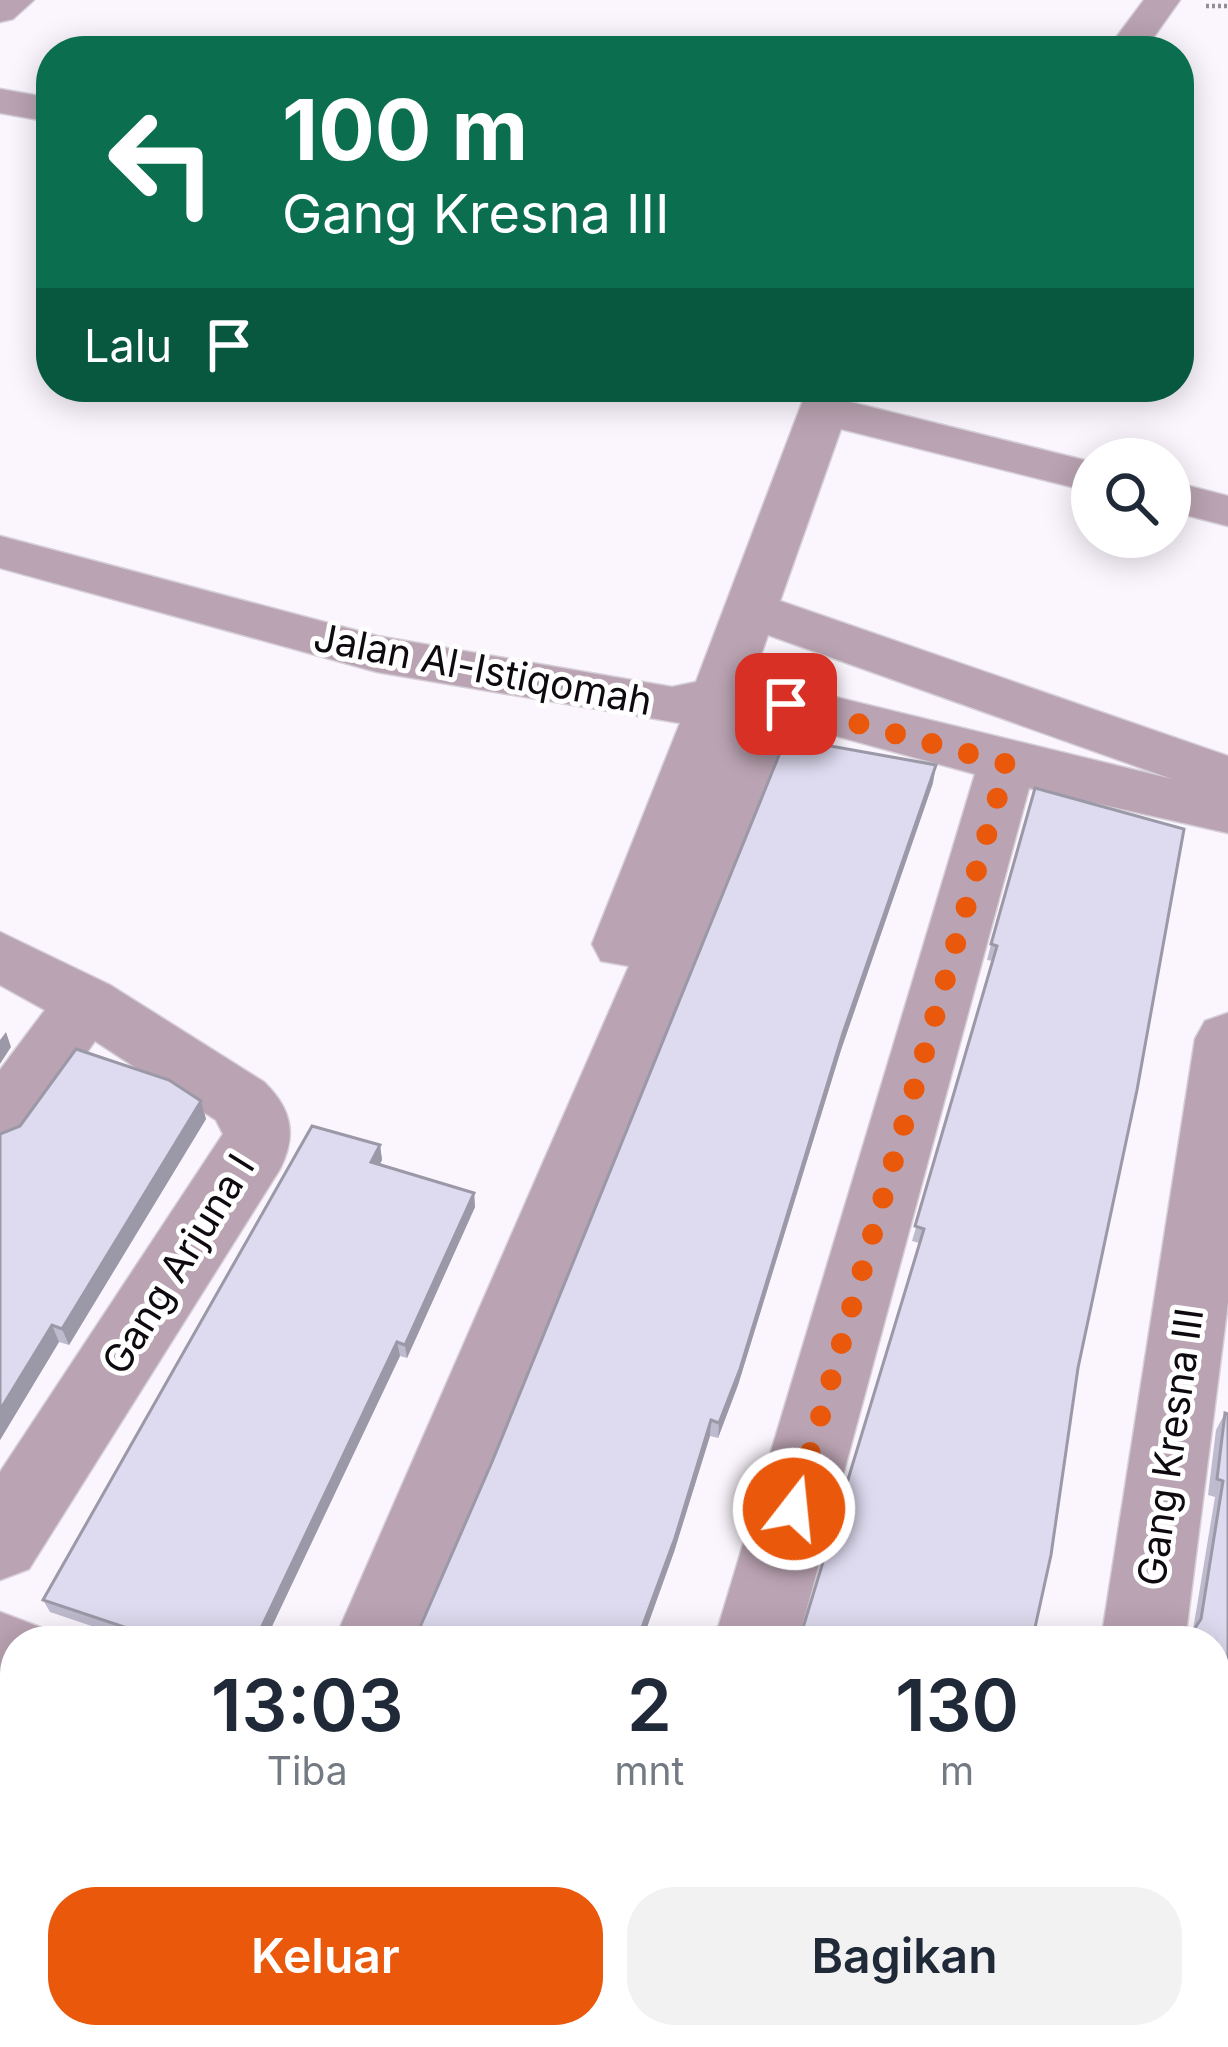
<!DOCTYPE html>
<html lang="id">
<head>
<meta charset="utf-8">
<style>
	:root { --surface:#fff; --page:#f2f2f3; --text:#1f2937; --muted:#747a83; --accent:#ea580c }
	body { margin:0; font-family:Inter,sans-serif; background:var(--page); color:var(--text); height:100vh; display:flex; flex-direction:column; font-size:45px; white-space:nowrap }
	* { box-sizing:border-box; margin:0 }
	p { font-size:39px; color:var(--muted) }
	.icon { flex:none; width:66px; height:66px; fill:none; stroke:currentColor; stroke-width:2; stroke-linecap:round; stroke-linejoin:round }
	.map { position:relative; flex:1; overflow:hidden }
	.side { position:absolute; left:0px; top:1626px; width:1230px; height:423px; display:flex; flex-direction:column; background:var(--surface); border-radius:48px 48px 0 0; box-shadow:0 6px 30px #0003 }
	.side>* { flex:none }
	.banner { position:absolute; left:36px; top:36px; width:1158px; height:366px; border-radius:48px; box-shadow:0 6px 30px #0003; background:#0b6e4f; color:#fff; overflow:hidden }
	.fabs { position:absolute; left:1071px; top:438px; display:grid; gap:24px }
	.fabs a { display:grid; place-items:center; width:120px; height:120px; border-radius:50%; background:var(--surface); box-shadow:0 6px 30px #0003; font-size:60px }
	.pin { position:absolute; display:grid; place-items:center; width:102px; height:102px; color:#fff; margin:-51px; border-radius:24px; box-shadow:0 6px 18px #0006 }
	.me { position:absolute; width:132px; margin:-66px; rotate:16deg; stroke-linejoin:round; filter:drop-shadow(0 0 9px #0008) }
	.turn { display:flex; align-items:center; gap:42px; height:252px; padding:0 48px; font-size:54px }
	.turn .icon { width:156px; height:156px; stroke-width:2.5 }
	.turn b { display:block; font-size:84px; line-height:102px }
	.then { display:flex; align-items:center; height:114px; padding:0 48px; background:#0003; gap:24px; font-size:45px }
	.eta { display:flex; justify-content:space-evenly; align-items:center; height:204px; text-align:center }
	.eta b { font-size:72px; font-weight:600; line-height:84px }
	.cta { display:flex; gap:24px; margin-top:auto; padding:24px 48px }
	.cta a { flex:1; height:138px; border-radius:48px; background:var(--accent); color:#fff; font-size:48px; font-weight:600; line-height:138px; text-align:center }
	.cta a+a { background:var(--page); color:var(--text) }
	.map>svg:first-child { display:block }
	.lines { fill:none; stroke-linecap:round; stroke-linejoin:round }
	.minor-casing { stroke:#d5cfd7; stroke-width:3 }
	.path { stroke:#938e95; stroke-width:4.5; stroke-dasharray:3 3; stroke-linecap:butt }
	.minor { fill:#baa3b2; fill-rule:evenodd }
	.wall { fill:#bfbbce }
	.shaded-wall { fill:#9b99a7 }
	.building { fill:#dedaef; stroke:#9b99a7; stroke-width:3 }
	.route { stroke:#ea580c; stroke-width:21; stroke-dasharray:0 37.8 }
	.labels { text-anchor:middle; stroke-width:10; stroke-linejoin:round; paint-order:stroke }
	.street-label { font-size:39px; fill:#0e0a10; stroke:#fff }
</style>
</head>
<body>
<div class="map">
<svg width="1228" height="2047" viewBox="0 0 1228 2047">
	<rect width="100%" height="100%" fill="#fbf5fd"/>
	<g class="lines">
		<g class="minor-casing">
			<g id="minor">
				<path d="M0 0H34L13 19 0 22Z"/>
				<path d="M1144 0H1180L1144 51H1106Z"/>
				<path d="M0 89 51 98V122L0 113Z"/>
				<path d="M808 387H856L850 402 1092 462V492L841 429 780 601 1228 756V833L1029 788 798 1641H714L975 774 792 724 418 1641H334L629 966 601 961 592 944 680 723 377 672 0 568V536L377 636 672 687 696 682ZM768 635 1172 779 786 685 749 697 743 706Z"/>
				<path d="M1170 481 1228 496V526L1170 511Z"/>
				<path d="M0 932 110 985 264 1082C292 1109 297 1135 280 1169L29 1569 0 1580V1472L223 1134 216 1120 95 1041 24 1141 0 1150V1070L45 1010 0 985Z"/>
				<path d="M1228 1013V1302L1185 1641H1101L1195 1039 1205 1021Z"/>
				<path d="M0 1612 45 1629 50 1641H15V1700L0 1694Z"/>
				<path d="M169 2034H265L260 2047H164Z"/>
				<path d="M1053 2034H1185L1190 2047H1059Z"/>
			</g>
		</g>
		<path class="path" d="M1206 6H1228"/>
		<use href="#minor" class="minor"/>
	</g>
	<g class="wall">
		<path d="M933 783 841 1050 738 1385 718 1438 710 1436 674 1552 642 1641H414Z"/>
		<path d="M1035 788 1078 1368 919 1243 912 1241 993 961 987 960 991 944Z"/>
		<path d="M201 1101 206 1119 69 1345 59 1342 0 1440V1134Z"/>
		<path d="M380 1145 382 1160 379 1165 474 1193 475 1207 407 1358 400 1356 265 1641H136L50 1612 43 1600Z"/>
		<path d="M1225 1413 1228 1414V2021L1215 2016V1641H1186L1193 1630 1215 1497 1208 1495 1216 1430Z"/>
		<path d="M0 1738 15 1744V1889L0 1883Z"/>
		<path d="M410 2034H759L795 2047H466L452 2042 450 2047H443Z"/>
	</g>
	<g class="shaded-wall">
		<path d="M936 765 933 783 841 1050 738 1385 718 1438 719 1423 843 1033Z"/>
		<path d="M6 1032 11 1047 0 1064V1040Z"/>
		<path d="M201 1101 206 1119 69 1345 62 1329Z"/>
		<path d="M380 1145 382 1160 373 1177 371 1162Z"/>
		<path d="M474 1193 475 1207 407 1358 405 1345Z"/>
		<path d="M52 1325 59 1342 0 1440V1410Z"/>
		<path d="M397 1342 400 1356 265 1641H255Z"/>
		<path d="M711 1420 710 1436 674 1552 642 1641H637Z"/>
	</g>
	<g class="building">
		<path d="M786 738 936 765 843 1033 740 1369 719 1423 711 1420 675 1538 637 1641H414L492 1462Z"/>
		<path d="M1035 788 1184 829 1137 1090 1078 1368 1051 1555 1032 1641H799L924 1229 915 1226 997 946 991 944Z"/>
		<path d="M76 1049 169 1080 201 1101 62 1329 52 1325 0 1410V1134L20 1126Z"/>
		<path d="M312 1126 380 1145 371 1162 474 1193 405 1345 397 1342 255 1641H166L43 1600Z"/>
		<path d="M1225 1413 1228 1414V2007L1215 2002V1641H1191L1193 1631 1201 1619 1223 1481 1217 1479Z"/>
		<path d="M0 1738 15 1744V1881L0 1875Z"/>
		<path d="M429 2034H449L447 2041Z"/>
		<path d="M453 2034H759L795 2047H487Z"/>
	</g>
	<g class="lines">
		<path class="route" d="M786 704 1007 764 794 1509"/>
	</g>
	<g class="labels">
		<g class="street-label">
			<text transform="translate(483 669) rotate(11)" y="14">Jalan Al-Istiqomah</text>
			<text transform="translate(178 1264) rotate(-58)" y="14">Gang Arjuna I</text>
			<text transform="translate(1170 1447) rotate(-82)" y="14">Gang Kresna III</text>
		</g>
	</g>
</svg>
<div class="fabs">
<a><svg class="icon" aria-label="search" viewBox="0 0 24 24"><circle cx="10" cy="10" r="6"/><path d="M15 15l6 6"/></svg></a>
</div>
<div class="pin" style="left:786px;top:704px;background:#d93025"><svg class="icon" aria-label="arrive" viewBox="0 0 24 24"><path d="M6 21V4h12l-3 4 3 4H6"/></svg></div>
<svg class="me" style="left:794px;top:1509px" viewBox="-20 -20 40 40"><circle r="17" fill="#ea580c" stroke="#fff" stroke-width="3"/><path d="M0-11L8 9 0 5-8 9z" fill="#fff"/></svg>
<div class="banner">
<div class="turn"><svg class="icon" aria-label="left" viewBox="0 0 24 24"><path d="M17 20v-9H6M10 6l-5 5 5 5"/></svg><div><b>100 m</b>Gang Kresna III</div></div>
<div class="then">Lalu<svg class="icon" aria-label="arrive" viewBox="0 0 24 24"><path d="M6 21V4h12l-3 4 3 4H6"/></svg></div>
</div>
<section class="side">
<div class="eta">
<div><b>13:03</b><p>Tiba</p></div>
<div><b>2</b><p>mnt</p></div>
<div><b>130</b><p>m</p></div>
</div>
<div class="cta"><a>Keluar</a><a>Bagikan</a></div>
</section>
</div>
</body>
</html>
